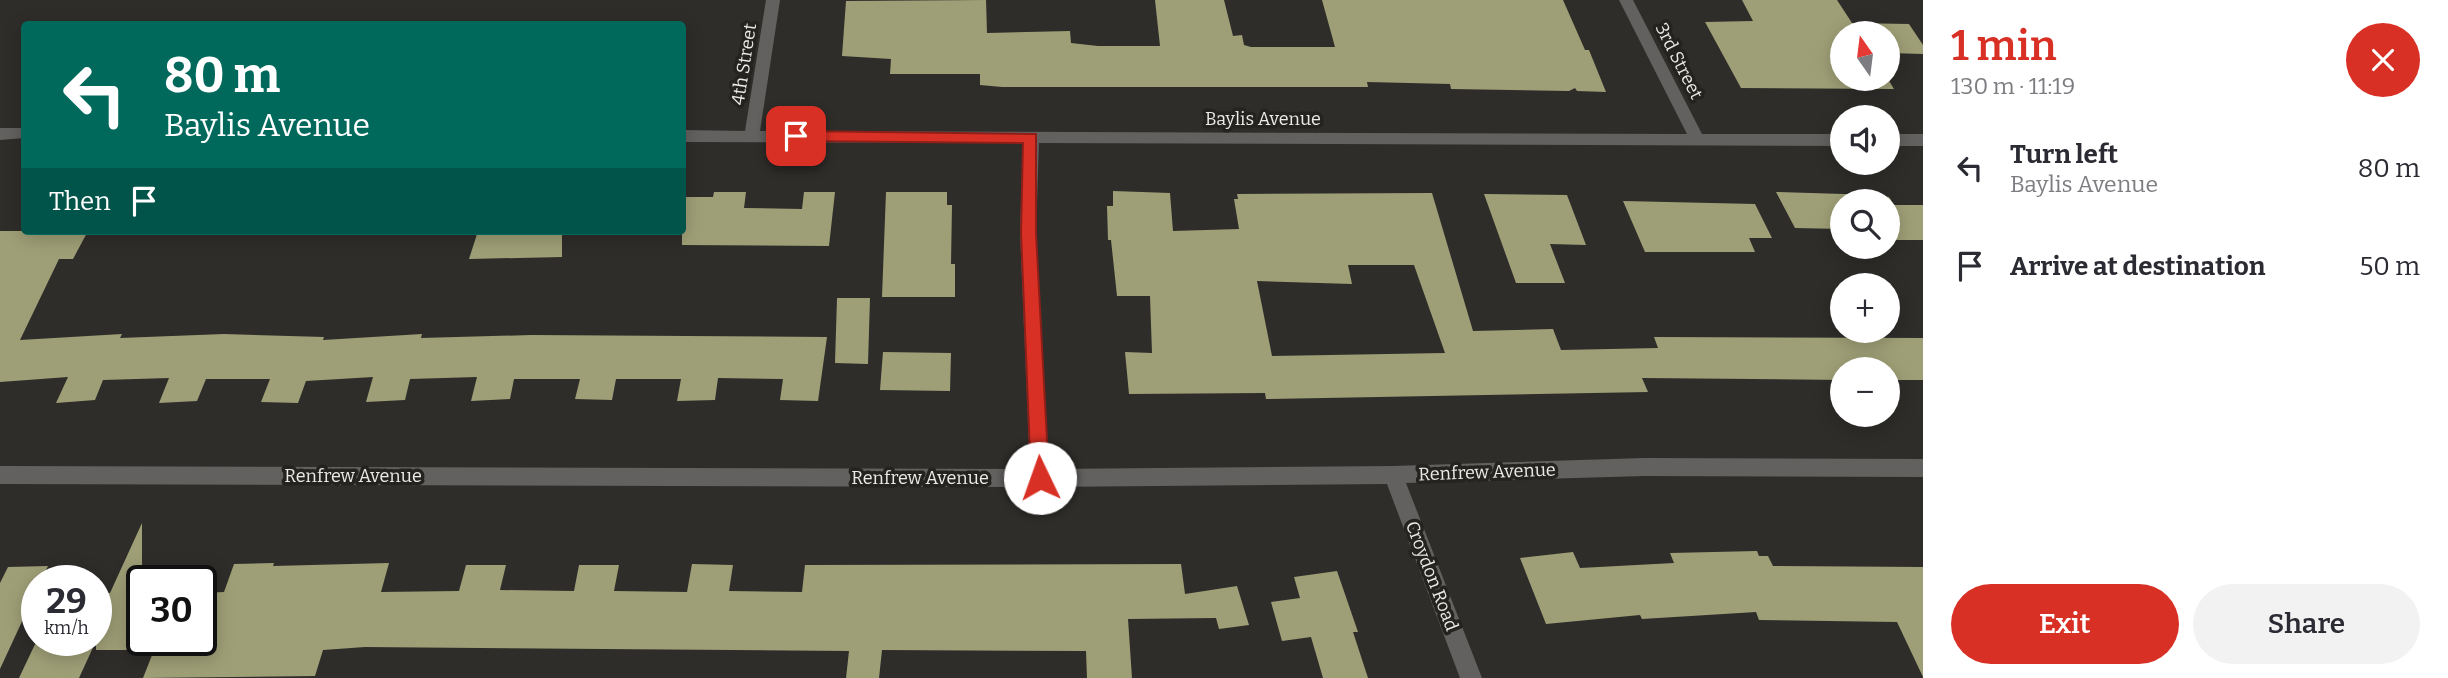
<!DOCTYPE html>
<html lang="en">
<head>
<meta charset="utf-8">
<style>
	:root { --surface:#fff; --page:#f2f2f3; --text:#2b2b33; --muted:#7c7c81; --accent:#d93025 }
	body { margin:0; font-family:Bitter,serif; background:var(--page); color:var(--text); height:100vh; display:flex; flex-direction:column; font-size:26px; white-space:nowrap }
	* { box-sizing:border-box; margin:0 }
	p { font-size:23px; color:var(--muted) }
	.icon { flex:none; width:38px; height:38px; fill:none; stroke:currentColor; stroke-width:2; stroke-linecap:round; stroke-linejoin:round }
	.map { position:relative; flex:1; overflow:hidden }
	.details { display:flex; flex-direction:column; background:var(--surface); width:525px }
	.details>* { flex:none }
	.hud { position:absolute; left:21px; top:21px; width:665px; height:214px; border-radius:7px; box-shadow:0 4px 18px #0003; background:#00695c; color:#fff; overflow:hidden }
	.needle { width:46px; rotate:346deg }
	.tools { position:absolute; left:1830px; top:21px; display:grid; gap:14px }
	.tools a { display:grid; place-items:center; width:70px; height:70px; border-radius:50%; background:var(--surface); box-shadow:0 4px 18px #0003; font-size:35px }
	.speed { position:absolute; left:21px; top:565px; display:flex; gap:14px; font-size:35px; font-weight:700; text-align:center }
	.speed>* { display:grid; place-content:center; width:91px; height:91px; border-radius:50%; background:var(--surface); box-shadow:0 4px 18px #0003; line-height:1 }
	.speed small { font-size:18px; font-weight:400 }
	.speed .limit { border:4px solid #111; border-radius:10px; background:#fff; color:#111 }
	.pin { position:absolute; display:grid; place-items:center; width:60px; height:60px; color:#fff; margin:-30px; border-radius:14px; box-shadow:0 4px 10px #0006 }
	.me { position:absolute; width:77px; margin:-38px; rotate:357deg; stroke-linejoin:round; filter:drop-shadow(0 0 5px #0008) }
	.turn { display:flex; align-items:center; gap:24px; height:147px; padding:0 28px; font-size:32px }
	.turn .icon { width:91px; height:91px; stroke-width:2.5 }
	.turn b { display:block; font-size:49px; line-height:60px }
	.then { display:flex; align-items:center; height:66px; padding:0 28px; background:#0003; gap:14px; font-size:26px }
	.round { display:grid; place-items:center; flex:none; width:74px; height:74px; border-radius:37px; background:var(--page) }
	.summary { display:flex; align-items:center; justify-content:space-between; height:119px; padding:0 28px }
	h1 { font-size:42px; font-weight:600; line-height:52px; color:var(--accent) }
	.button { display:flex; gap:14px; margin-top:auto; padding:14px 28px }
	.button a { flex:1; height:80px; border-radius:42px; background:var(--accent); color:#fff; font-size:28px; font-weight:600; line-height:80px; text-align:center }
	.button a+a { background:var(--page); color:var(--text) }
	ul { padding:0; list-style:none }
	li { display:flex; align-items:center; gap:21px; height:98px; padding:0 28px }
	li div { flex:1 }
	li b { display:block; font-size:26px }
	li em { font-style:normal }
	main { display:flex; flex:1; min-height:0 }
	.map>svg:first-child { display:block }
	.building { fill:#9f9f77; fill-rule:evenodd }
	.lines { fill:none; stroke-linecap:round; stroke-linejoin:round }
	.minor { fill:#636160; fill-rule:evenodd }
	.route { fill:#d93025; stroke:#8d1f18; stroke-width:2 }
	.labels { text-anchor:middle; stroke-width:7; stroke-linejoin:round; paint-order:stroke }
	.street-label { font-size:18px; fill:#ebeae7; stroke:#252320 }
</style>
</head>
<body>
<main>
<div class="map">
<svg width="1923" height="678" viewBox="0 0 1923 678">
	<rect width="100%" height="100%" fill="#2f2d2a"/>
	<g class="building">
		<path d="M986 0 987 33 1070 31 1071 43 1098 46H1160L1155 0H1224L1233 36 1242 35 1244 45 1251 47H1335L1322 0H1563L1585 50H1589L1606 92 1577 91 1575 88 1569 91 1451 89 1450 84 1367 82 1368 87H1002L980 85V74H890L891 59 842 56 846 1Z"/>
		<path d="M1742 0H1837L1852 23 1909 24 1923 45V54L1888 53V33H1843V79H1888L1894 89 1741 88 1705 22 1753 21Z"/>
		<path d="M1113 191 1170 193 1173 231 1239 229 1234 199H1238L1237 194 1432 193 1473 331 1553 329 1561 350 1658 348 1654 337 1923 338V380H1888V369H1843V380L1642 378 1648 392 1266 399 1265 393 1129 394 1125 352 1152 353 1150 296H1117L1111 240H1108L1107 206H1113ZM1348 265H1414L1445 353 1272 356 1257 281 1352 284Z"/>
		<path d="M714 192H746L744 208 802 209 804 192H835L829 246 682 245V197H713Z"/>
		<path d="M886 192H947V205H952L951 264H955V297H882Z"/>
		<path d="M1776 192 1876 195 1889 197 1894 205H1923V240H1888V201H1843V229L1795 228Z"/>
		<path d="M1484 194 1567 195 1586 245 1550 244 1565 283H1516Z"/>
		<path d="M1623 201 1755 204 1772 238H1749L1755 252H1645Z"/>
		<path d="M0 231H88L73 259H59L20 340 122 334 120 338 224 334 324 337 323 340 422 334 421 338 531 335 827 337 818 401 780 400 783 379 718 378 715 400 677 401 681 379H616L612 400 575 399 580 379H514L510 399 471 401 477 377 410 379 405 400 366 402 373 377 306 381 298 403 261 402 270 379H206L197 401 159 403 169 378 103 380 95 400 56 403 68 377 0 382Z"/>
		<path d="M478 231H562V257L469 259Z"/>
		<path d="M837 298H870L868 364 835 363Z"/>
		<path d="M883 352 951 353 950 391 880 390Z"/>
		<path d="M142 523V650H96V641L79 678H19L37 640H96V593H110Z"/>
		<path d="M1757 551 1759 556H1768L1773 566 1923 567V677L1897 622 1759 620 1756 612 1642 619 1640 615 1546 624 1520 558 1573 552 1580 568 1674 563 1670 553Z"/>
		<path d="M274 563 273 566 389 563 381 592 459 591 466 565H506L500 590 574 591 579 565H619L614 591 687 592 692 564 733 565 729 591 802 592 805 565 1181 564 1185 594 1237 586 1249 625 1219 629 1216 618 1128 619 1132 678H1087L1086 651 882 650 879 678H846L849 651 365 647 323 650 315 676 143 678 158 640H201V593L224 592 234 564Z"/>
		<path d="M48 566 41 581H37V589L0 669V583L8 567Z"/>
		<path d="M1337 571 1358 632H1353L1368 678H1323L1311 637 1282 641 1271 602 1300 598 1294 577Z"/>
	</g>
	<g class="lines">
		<g class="minor">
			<path d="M766 0H780L760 131 1687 134 1619 0H1633L1702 134H1843V146L1039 143 1036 233 1049 469 1393 466 1644 458 1923 459V477L1644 476 1406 483 1482 678H1460L1387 484 1040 487 0 484V466L1030 469 1020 233 1023 143 682 142V130L745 131Z"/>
			<path d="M0 128H24V138L0 140Z"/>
			<rect x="1888" y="134" width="35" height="12"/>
		</g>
	</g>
	<path class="route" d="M796 131 1036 134V233L1049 478 1046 483H1034L1031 478 1021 233 1023 143 796 141 789 136Z"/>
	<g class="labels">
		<g class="street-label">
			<text transform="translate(1679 61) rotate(63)" y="6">3rd Street</text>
			<text transform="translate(744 64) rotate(-81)" y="6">4th Street</text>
			<text x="1263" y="125">Baylis Avenue</text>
			<text transform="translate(1487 472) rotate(-2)" y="6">Renfrew Avenue</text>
			<text x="353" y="482">Renfrew Avenue</text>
			<text x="920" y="484">Renfrew Avenue</text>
			<text transform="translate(1432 576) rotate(69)" y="6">Croydon Road</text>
		</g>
	</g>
</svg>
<div class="tools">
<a><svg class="needle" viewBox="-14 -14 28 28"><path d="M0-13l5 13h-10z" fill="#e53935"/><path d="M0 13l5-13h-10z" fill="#7c7c81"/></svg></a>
<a><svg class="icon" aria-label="sound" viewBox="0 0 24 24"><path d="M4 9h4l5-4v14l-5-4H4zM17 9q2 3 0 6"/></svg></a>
<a><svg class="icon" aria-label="search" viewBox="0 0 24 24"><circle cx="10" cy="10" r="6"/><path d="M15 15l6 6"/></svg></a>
<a>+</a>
<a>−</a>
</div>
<div class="speed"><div>29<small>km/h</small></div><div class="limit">30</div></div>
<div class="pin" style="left:796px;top:136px;background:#d93025"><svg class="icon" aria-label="arrive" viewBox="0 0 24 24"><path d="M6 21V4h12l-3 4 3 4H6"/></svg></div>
<svg class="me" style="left:1040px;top:478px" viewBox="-20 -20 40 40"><circle r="19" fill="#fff"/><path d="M0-13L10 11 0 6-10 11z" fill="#d93025"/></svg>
<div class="hud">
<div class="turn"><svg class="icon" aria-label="left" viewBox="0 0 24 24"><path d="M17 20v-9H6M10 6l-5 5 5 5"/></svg><div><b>80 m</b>Baylis Avenue</div></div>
<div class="then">Then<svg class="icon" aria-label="arrive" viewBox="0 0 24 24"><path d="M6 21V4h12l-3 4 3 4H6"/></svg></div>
</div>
</div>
<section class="details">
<div class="summary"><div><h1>1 min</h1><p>130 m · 11:19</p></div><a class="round" style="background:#d93025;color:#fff"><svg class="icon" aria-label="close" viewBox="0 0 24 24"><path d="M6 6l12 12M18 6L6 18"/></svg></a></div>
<ul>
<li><svg class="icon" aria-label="left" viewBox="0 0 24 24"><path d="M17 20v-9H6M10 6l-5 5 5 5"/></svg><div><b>Turn left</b><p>Baylis Avenue</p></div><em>80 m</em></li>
<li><svg class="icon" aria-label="arrive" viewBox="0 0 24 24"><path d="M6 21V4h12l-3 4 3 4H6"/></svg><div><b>Arrive at destination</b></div><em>50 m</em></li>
</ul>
<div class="button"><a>Exit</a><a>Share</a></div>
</section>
</main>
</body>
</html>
